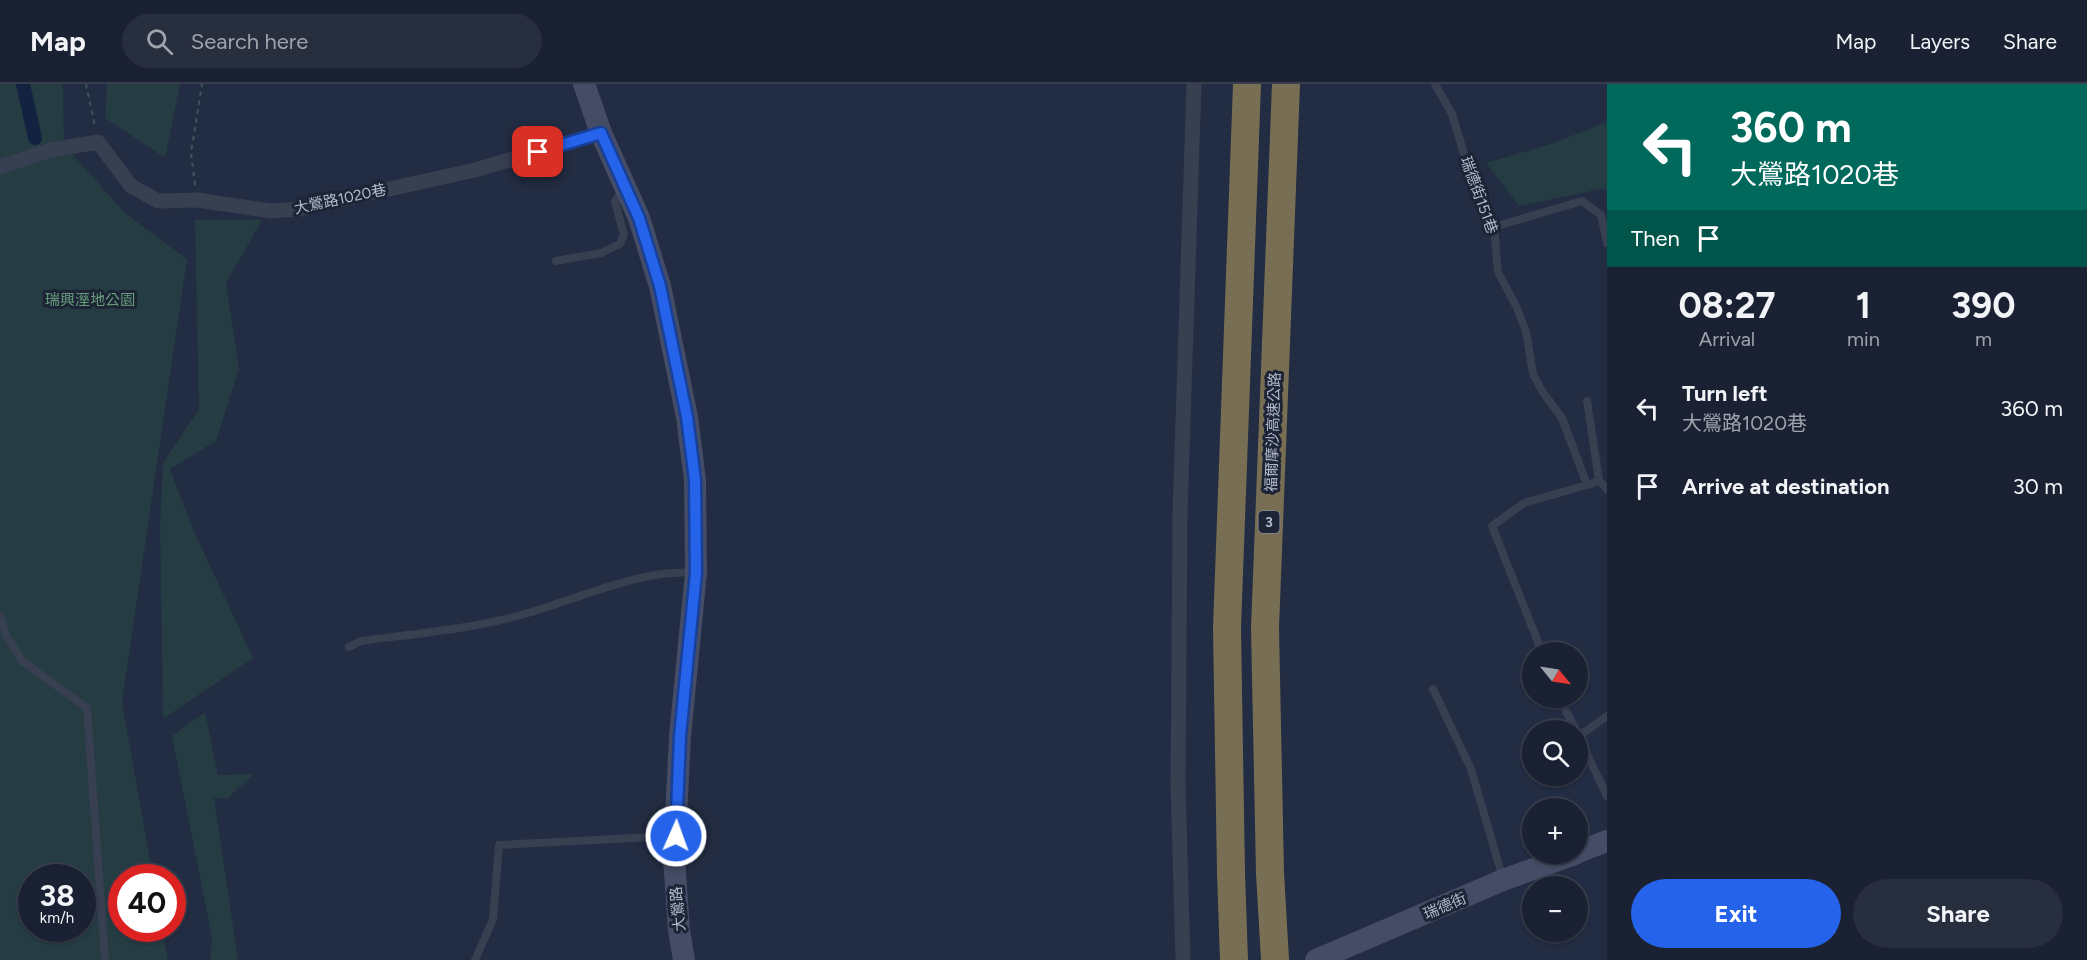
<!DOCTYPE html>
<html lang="en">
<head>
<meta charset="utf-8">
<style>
	:root { --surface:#1a2132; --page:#272e3e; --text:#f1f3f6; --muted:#9fa3ac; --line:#383e4d; --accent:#2563eb }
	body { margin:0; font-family:Figtree,"Noto Sans TC",sans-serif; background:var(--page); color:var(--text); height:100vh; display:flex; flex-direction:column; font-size:22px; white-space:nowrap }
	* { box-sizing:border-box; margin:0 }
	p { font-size:20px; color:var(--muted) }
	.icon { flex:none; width:33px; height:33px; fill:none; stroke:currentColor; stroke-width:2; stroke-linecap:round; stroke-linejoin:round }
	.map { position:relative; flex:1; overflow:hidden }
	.details { display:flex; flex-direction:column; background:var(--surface); width:480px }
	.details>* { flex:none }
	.banner { background:#00695c; color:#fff; overflow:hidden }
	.needle { width:39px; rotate:120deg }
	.fabs { position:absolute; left:1522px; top:558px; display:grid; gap:12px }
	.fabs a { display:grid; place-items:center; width:66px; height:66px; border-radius:50%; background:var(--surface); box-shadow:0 2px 4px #0004,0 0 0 2px var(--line); font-size:30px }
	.speed { position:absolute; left:18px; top:780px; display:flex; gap:12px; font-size:30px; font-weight:700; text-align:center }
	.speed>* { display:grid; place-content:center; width:78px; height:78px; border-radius:50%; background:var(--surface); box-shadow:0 2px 4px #0004,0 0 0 2px var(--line); line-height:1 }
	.speed small { font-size:15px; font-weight:400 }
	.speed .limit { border:9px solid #d22; background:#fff; color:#111 }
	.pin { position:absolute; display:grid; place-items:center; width:51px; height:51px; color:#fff; margin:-26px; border-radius:12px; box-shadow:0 3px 9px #0006 }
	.me { position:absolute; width:66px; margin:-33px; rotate:2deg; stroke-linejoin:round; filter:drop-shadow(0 0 4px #0008) }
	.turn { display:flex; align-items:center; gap:21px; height:126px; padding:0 24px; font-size:27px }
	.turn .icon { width:78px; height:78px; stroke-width:2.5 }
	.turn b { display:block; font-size:42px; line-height:51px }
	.then { display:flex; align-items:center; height:57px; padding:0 24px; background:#0003; gap:12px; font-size:22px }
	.eta { display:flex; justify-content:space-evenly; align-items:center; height:102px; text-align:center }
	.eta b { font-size:36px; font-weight:700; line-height:42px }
	.cta { display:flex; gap:12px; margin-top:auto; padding:12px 24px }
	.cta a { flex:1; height:69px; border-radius:36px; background:var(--accent); color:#fff; font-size:24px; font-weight:700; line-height:69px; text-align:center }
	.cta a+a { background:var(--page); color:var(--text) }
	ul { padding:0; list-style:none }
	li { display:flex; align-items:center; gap:18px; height:78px; padding:0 24px }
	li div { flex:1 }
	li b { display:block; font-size:22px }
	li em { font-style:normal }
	header { display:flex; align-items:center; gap:36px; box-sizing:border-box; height:84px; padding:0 30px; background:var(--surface); border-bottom:2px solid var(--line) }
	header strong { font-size:28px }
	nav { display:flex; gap:33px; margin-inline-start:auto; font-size:21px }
	.search { width:420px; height:54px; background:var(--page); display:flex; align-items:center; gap:15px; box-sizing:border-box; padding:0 21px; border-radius:33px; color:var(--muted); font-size:22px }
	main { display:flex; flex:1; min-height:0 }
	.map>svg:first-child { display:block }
	.green { fill:#253c43; fill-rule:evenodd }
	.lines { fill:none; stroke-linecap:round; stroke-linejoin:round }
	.canal { stroke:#142241; stroke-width:14 }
	.path { stroke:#3e555a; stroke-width:2; stroke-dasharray:4.5 4.5; stroke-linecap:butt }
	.lane { stroke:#373f51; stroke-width:8 }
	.street { stroke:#373f51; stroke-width:15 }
	.secondary { stroke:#444d65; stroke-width:22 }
	.highway { stroke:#786e53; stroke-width:28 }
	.route-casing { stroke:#184099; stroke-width:15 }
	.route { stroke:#2563eb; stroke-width:10 }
	.labels { text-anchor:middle; stroke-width:6; stroke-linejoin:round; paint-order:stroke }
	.shield { fill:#1c2436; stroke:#868d9f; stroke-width:1.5 }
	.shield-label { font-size:14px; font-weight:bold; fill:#b3bacc }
	.street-label { font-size:15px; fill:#b3bacc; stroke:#1c2436 }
	.park-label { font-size:15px; fill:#689f7b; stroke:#1c2436 }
</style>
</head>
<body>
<header>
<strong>Map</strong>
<div class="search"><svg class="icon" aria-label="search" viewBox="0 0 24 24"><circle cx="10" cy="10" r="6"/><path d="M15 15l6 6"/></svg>Search here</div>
<nav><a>Map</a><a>Layers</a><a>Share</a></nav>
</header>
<main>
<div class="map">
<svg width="1607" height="876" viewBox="0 0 1607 876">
	<rect width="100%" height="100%" fill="#222c42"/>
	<g class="green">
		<path d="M0 0H63L64 61 126 130 187 175 122 618 153 793 122 794V844L162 845 168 876H0ZM32 794H82V844H32Z"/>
		<path d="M107 0H180L165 74 105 34Z"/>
		<path d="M1607 38V106L1601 105 1519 122 1486 79 1551 60Z"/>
		<path d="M195 136H262L226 199 239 285 216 357 170 385 192 443 253 574 163 635 160 440 163 379 199 325Z"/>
		<path d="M205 628 218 691 254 690 227 715 214 714 238 876H210L212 854 172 652Z"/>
	</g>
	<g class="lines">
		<path class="canal" d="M23 0 35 54"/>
		<g class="path">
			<path d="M86 0 95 43"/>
			<path d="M195 101 191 69 202 0"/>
		</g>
		<g class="lane">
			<path d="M1435 0 1452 30 1467 80 1494 143 1498 188 1516 222 1526 247 1533 290 1542 307 1562 334 1587 401 1524 419 1492 442 1542 568"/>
			<path d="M1494 143 1582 117 1601 131 1607 159"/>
			<path d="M556 177 601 169 620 160 624 151 615 117 623 106"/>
			<path d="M1587 317 1599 397"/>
			<path d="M1587 401 1599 397 1607 405"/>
			<path d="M0 532 6 551 22 577 87 624 105 876"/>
			<path d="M349 563 361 557C413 550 471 545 521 531 573 517 641 484 695 489"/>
			<path d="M1433 605 1471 685 1503 795"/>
			<path d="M1559 614 1576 646"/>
			<path d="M1578 651 1607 712"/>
			<path d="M1579 652 1607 632"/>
			<path d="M475 876 493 835 499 761 672 752"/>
		</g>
		<g class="street">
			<path d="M0 83 51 66 98 58 131 102 158 117 197 116 271 127 299 125 475 86 601 49"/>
			<path d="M1183 876 1178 700 1180 429 1194 0"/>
		</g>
		<g class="secondary">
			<path d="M584 0 601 49 639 134 660 202 687 333 695 396 696 489 680 652 674 774 679 846 684 876"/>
			<path d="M1578 768 1607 757"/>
			<path d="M1316 876 1503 796 1575 770"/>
		</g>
		<g class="highway">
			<path d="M1234 876 1231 789 1227 544 1247 0"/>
			<path d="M1275 876 1270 789 1265 544 1286 0"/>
		</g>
	</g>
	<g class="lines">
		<g class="route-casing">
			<path id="route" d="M538 68 601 49 639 134 660 202 687 333 695 396 696 489 680 652 676 752"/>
		</g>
		<use href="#route" class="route"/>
	</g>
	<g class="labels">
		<rect class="shield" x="1258.5" y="427" width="21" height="22" rx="4.5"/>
		<g class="shield-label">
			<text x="1269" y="443">3</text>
		</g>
		<g class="street-label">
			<text transform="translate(1479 111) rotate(70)" y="5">瑞德街151巷</text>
			<text transform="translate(340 115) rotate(-12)" y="5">大鶯路1020巷</text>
			<text transform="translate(1273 348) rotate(-88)" y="5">福爾摩沙高速公路</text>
			<text transform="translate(1445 822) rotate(-23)" y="5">瑞德街</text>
			<text transform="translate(678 825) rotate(-95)" y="5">大鶯路</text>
		</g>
		<g class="park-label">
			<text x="90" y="221">瑞興溼地公園</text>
		</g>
	</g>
</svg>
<div class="fabs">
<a><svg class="needle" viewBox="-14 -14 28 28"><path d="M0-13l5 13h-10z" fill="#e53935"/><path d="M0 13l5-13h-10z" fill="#9fa3ac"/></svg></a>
<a><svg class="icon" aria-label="search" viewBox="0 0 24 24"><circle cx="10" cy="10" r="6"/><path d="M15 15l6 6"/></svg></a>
<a>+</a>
<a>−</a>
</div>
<div class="speed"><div>38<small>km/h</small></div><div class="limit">40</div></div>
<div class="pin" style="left:538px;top:68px;background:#d93025"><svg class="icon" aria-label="arrive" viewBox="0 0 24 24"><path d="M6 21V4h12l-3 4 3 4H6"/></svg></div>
<svg class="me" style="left:676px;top:752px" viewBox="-20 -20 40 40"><circle r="17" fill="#2563eb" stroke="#fff" stroke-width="3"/><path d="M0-11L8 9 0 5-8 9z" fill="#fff"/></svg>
</div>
<section class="details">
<div class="banner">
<div class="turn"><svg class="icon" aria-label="left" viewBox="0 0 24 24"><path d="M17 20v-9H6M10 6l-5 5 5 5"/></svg><div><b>360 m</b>大鶯路1020巷</div></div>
<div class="then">Then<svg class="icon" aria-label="arrive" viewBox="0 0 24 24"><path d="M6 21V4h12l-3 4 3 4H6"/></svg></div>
</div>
<div class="eta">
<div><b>08:27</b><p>Arrival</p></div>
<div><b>1</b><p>min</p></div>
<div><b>390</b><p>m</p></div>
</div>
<ul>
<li><svg class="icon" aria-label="left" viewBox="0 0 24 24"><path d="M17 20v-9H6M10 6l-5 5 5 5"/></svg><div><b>Turn left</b><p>大鶯路1020巷</p></div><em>360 m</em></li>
<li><svg class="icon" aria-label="arrive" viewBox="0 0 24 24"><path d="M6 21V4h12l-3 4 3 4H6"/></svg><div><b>Arrive at destination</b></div><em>30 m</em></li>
</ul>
<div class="cta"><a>Exit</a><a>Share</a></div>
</section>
</main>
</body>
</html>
